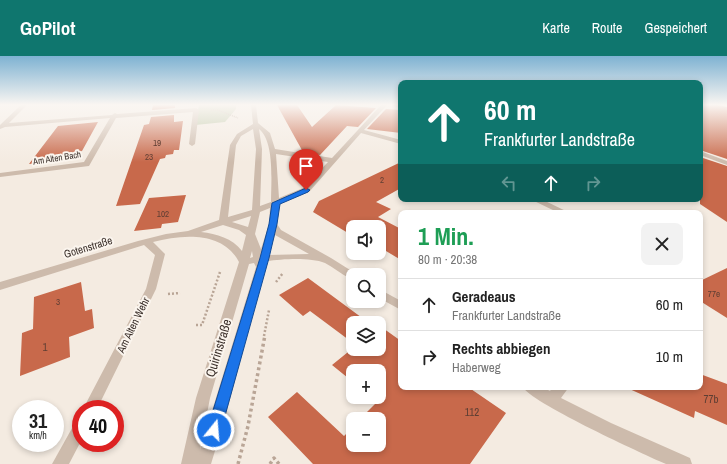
<!DOCTYPE html>
<html lang="de">
<head>
<meta charset="utf-8">
<style>
	:root { --surface:#fff; --page:#f2f2f2; --text:#222; --muted:#767676; --line:#e0e0e0; --accent:#0f766e }
	body { margin:0; font-family:"Archivo Narrow",sans-serif; background:var(--page); color:var(--text); height:100vh; display:flex; flex-direction:column; font-size:15px; white-space:nowrap }
	* { box-sizing:border-box; margin:0 }
	p { font-size:13px; color:var(--muted) }
	.icon { flex:none; width:22px; height:22px; fill:none; stroke:currentColor; stroke-width:2; stroke-linecap:round; stroke-linejoin:round }
	.map { position:relative; flex:1; overflow:hidden }
	.details { position:absolute; left:398px; top:154px; width:305px; height:180px; display:flex; flex-direction:column; background:var(--surface); border-radius:8px; box-shadow:0 2px 6px #0003 }
	.details>* { flex:none }
	.banner { position:absolute; left:398px; top:24px; width:305px; height:122px; border-radius:8px; box-shadow:0 2px 6px #0003; background:#0f766e; color:#fff; overflow:hidden }
	.tools { position:absolute; left:346px; top:164px; display:grid; gap:8px }
	.tools a { display:grid; place-items:center; width:40px; height:40px; border-radius:8px; background:var(--surface); box-shadow:0 2px 6px #0003; font-size:20px }
	.speed { position:absolute; left:12px; top:344px; display:flex; gap:8px; font-size:20px; font-weight:700; text-align:center }
	.speed>* { display:grid; place-content:center; width:52px; height:52px; border-radius:50%; background:var(--surface); box-shadow:0 2px 6px #0003; line-height:1 }
	.speed small { font-size:10px; font-weight:400 }
	.speed .limit { border:6px solid #d22; background:#fff; color:#111 }
	.pin { position:absolute; display:grid; place-items:center; width:34px; height:34px; color:#fff; margin:-41px -17px; border-radius:50% 50% 50% 0; rotate:-45deg; box-shadow:0 0 4px #0007 }
	.pin .icon { rotate:45deg }
	.me { position:absolute; width:44px; margin:-22px; rotate:17deg; stroke-linejoin:round; filter:drop-shadow(0 0 3px #0008) }
	.turn { display:flex; align-items:center; gap:14px; height:84px; padding:0 20px; font-size:18px }
	.turn .icon { width:52px; height:52px; stroke-width:2.5 }
	.turn b { display:block; font-size:28px; line-height:34px }
	.lanes { display:flex; align-items:center; height:38px; padding:0 20px; background:#0003; justify-content:center; gap:20px; direction:ltr }
	.lanes .off { opacity:.35 }
	.round { display:grid; place-items:center; flex:none; width:42px; height:42px; border-radius:8px; background:var(--page) }
	.summary { display:flex; align-items:center; justify-content:space-between; height:68px; padding:0 20px }
	h1 { font-size:24px; font-weight:700; line-height:30px; color:#1e9e55 }
	ul { padding:0; list-style:none }
	li { display:flex; align-items:center; gap:12px; height:52px; padding:0 20px; border-top:1px solid var(--line) }
	li div { flex:1 }
	li b { display:block; font-size:15px }
	li em { font-style:normal }
	header { display:flex; align-items:center; gap:24px; box-sizing:border-box; height:56px; padding:0 20px; background:var(--accent); color:#fff }
	header strong { font-size:19px }
	nav { display:flex; gap:22px; margin-inline-start:auto; font-size:14px }
	.map>svg:first-child { display:block }
	.green { fill:#b8c4a0 }
	.building { fill:#c8694b }
	.lines { fill:none; stroke-linecap:round; stroke-linejoin:round }
	.path-far2 { stroke:#b9a596; stroke-width:1.5; stroke-dasharray:1 1; stroke-linecap:butt }
	.path-far1 { stroke:#b9a596; stroke-width:2.5; stroke-dasharray:2 2; stroke-linecap:butt }
	.path { stroke:#b9a596; stroke-width:3.5; stroke-dasharray:3 3; stroke-linecap:butt }
	.minor { fill:#cdbbac; fill-rule:evenodd }
	.route { fill:#1a73e8; stroke:#114b97 }
	.labels { text-anchor:middle; stroke-width:4; stroke-linejoin:round; paint-order:stroke }
	.number-label { font-size:9px; fill:#5e3e33 }
	.far-street-label { font-size:9px; fill:#3b302b; stroke:#fbf5ee }
	.street-label { font-size:11px; fill:#3b302b; stroke:#fbf5ee }
	.near-number-label { font-size:11px; fill:#5e3e33 }
	.near-street-label { font-size:13px; fill:#3b302b; stroke:#fbf5ee }
</style>
</head>
<body>
<header>
<strong>GoPilot</strong>
<nav><a>Karte</a><a>Route</a><a>Gespeichert</a></nav>
</header>
<div class="map">
<svg width="727" height="408" viewBox="0 0 727 408">
	<rect width="100%" height="100%" fill="#f4ebe1"/>
	<path class="green" d="M199 49H236V53L225 66 195 69Z"/>
	<g class="building">
		<path d="M153 49H175V52L152 54Z"/>
		<path d="M277 49H297L312 71 336 49 376 52 358 71 347 70 320 99 303 96Z"/>
		<path d="M700 49H718L727 51V103L700 94Z"/>
		<path d="M386 53 401 54V77L367 73Z"/>
		<path d="M174 59V66L183 65 179 94H174L173 98 166 99 165 102 160 103 140 148 116 150 144 69 149 68 151 61Z"/>
		<path d="M98 66 82 95 78 96 75 100 67 101 65 104 29 108 58 70Z"/>
		<path d="M700 101 727 110V166L700 148Z"/>
		<path d="M401 106V132L376 146 391 153 378 161 401 173V204L381 192 379 194V171H353V180L313 156 319 145Z"/>
		<path d="M186 139 178 166 162 168 161 172 134 175 149 142Z"/>
		<path d="M727 212V262L700 245V225Z"/>
		<path d="M308 222 369 267H353V287L310 255 303 260 279 239Z"/>
		<path d="M81 226 85 255 92 253 94 272 69 281 70 301 20 320 22 277 33 273 34 241Z"/>
		<path d="M380 270 401 285V331H468L506 357 470 408H313L268 361 297 336 344 380 353 371V389H379V363H360L377 346 371 341H379V315H353V326L332 309 353 292V293H379Z"/>
		<path d="M700 318 727 328V369L695 355 694 362 625 331H700Z"/>
	</g>
	<g class="lines">
		<path class="path-far2" d="M211 54H218L238 62"/>
		<g class="path-far1">
			<path d="M276 226 283 217"/>
			<path d="M168 238 180 237"/>
			<path d="M196 269H202L220 216"/>
			<path d="M264 280 269 254"/>
		</g>
		<g class="path">
			<path d="M238 408 248 370 265 279"/>
			<path d="M270 408 274 402 279 408"/>
		</g>
		<g class="minor">
			<path d="M21 49H27L9 67 112 59 115 57 117 58 196 52 199 54 195 88 192 90 189 88 193 56 116 62 89 110 0 121V117L84 106 110 62 5 71 0 73V69Z"/>
			<path d="M251 49H256L258 67 270 77 275 93 332 102 381 49H387L364 74 401 84V88L361 77 309 136 279 148 277 168 281 174 331 202 358 219H353V224L349 222C341 218 333 211 325 207 310 201 283 203 267 205L225 362 211 408H181L196 342 239 206C223 175 183 178 153 186L165 198 156 233 97 353H83L146 233 155 199 144 189 0 234V226L138 185 166 178 188 175 219 164 230 89 237 78 253 68ZM253 73 256 93 252 154 228 161 236 89 241 80ZM259 73C275 86 271 127 271 146L260 150 262 93ZM276 98 328 106 303 132 279 142ZM270 152 269 168 261 193 255 178 260 156ZM251 160 248 171 232 166ZM223 169 239 174 246 179 242 195C232 182 217 178 201 176ZM275 179 309 198 269 199ZM252 195 253 201 250 202ZM254 207 256 211 200 394 210 342 249 208Z"/>
			<path d="M392 49H401V52L393 50Z"/>
			<path d="M700 95 727 105V109L700 99Z"/>
			<path d="M530 143H541L570 157H559Z"/>
			<path d="M379 233 401 245V254L379 242Z"/>
			<path d="M523 331H542L550 335 553 331H569L561 342 611 367 690 402 692 408H666L659 405C637 395 530 346 523 331Z"/>
			<path d="M81 363V385L69 408H52L76 365Z"/>
		</g>
	</g>
	<linearGradient id="sky" x2="0" y2="1"><stop stop-color="#7eb2d2"/><stop offset="0.46" stop-color="#faf6f2"/><stop offset="1" stop-color="#faf6f2" stop-opacity="0"/></linearGradient>
	<rect width="727" height="106" fill="url(#sky)"/>
	<path class="route" d="M306 132 310 134 308 136 280 148 277 168 269 202 221 374 219 378 214 380 209 378 207 374 260 202 269 168 272 147Z"/>
	<g class="labels">
		<g class="number-label">
			<text x="157" y="90">19</text>
			<text x="149" y="104">23</text>
			<text x="382" y="127">2</text>
			<text x="163" y="161">102</text>
			<text x="714" y="241">77e</text>
			<text x="58" y="249">3</text>
		</g>
		<g class="far-street-label">
			<text transform="translate(57 102) rotate(-9)" y="3">Am Alten Bach</text>
		</g>
		<g class="street-label">
			<text transform="translate(88 191) rotate(-17)" y="4">Gotenstraße</text>
			<text transform="translate(133 269) rotate(-64)" y="4">Am Alten Wehr</text>
		</g>
		<g class="near-number-label">
			<text x="45" y="295">1</text>
			<text x="711" y="347">77b</text>
			<text x="472" y="360">112</text>
		</g>
		<g class="near-street-label">
			<text transform="translate(218 292) rotate(-73)" y="5">Quirinstraße</text>
		</g>
	</g>
</svg>
<div class="tools">
<a><svg class="icon" aria-label="sound" viewBox="0 0 24 24"><path d="M4 9h4l5-4v14l-5-4H4zM17 9q2 3 0 6"/></svg></a>
<a><svg class="icon" aria-label="search" viewBox="0 0 24 24"><circle cx="10" cy="10" r="6"/><path d="M15 15l6 6"/></svg></a>
<a><svg class="icon" aria-label="layers" viewBox="0 0 24 24"><path d="M12 4l9 5-9 5-9-5zM3 14l9 5 9-5"/></svg></a>
<a>+</a>
<a>−</a>
</div>
<div class="speed"><div>31<small>km/h</small></div><div class="limit">40</div></div>
<div class="pin" style="left:306px;top:134px;background:#d93025"><svg class="icon" aria-label="arrive" viewBox="0 0 24 24"><path d="M6 21V4h12l-3 4 3 4H6"/></svg></div>
<svg class="me" style="left:214px;top:374px" viewBox="-20 -20 40 40"><circle r="17" fill="#1a73e8" stroke="#fff" stroke-width="3"/><path d="M0-11L8 9 0 5-8 9z" fill="#fff"/></svg>
<div class="banner">
<div class="turn"><svg class="icon" aria-label="ahead" viewBox="0 0 24 24"><path d="M12 20V5M6 11l6-6 6 6"/></svg><div><b>60 m</b>Frankfurter Landstraße</div></div>
<div class="lanes"><svg class="icon off" aria-label="left" viewBox="0 0 24 24"><path d="M17 20v-9H6M10 6l-5 5 5 5"/></svg><svg class="icon" aria-label="ahead" viewBox="0 0 24 24"><path d="M12 20V5M6 11l6-6 6 6"/></svg><svg class="icon off" aria-label="right" viewBox="0 0 24 24"><path d="M7 20v-9h11M14 6l5 5-5 5"/></svg></div>
</div>
<section class="details">
<div class="summary"><div><h1>1 Min.</h1><p>80 m · 20:38</p></div><a class="round"><svg class="icon" aria-label="close" viewBox="0 0 24 24"><path d="M6 6l12 12M18 6L6 18"/></svg></a></div>
<ul>
<li><svg class="icon" aria-label="ahead" viewBox="0 0 24 24"><path d="M12 20V5M6 11l6-6 6 6"/></svg><div><b>Geradeaus</b><p>Frankfurter Landstraße</p></div><em>60 m</em></li>
<li><svg class="icon" aria-label="right" viewBox="0 0 24 24"><path d="M7 20v-9h11M14 6l5 5-5 5"/></svg><div><b>Rechts abbiegen</b><p>Haberweg</p></div><em>10 m</em></li>
</ul>
</section>
</div>
</body>
</html>
